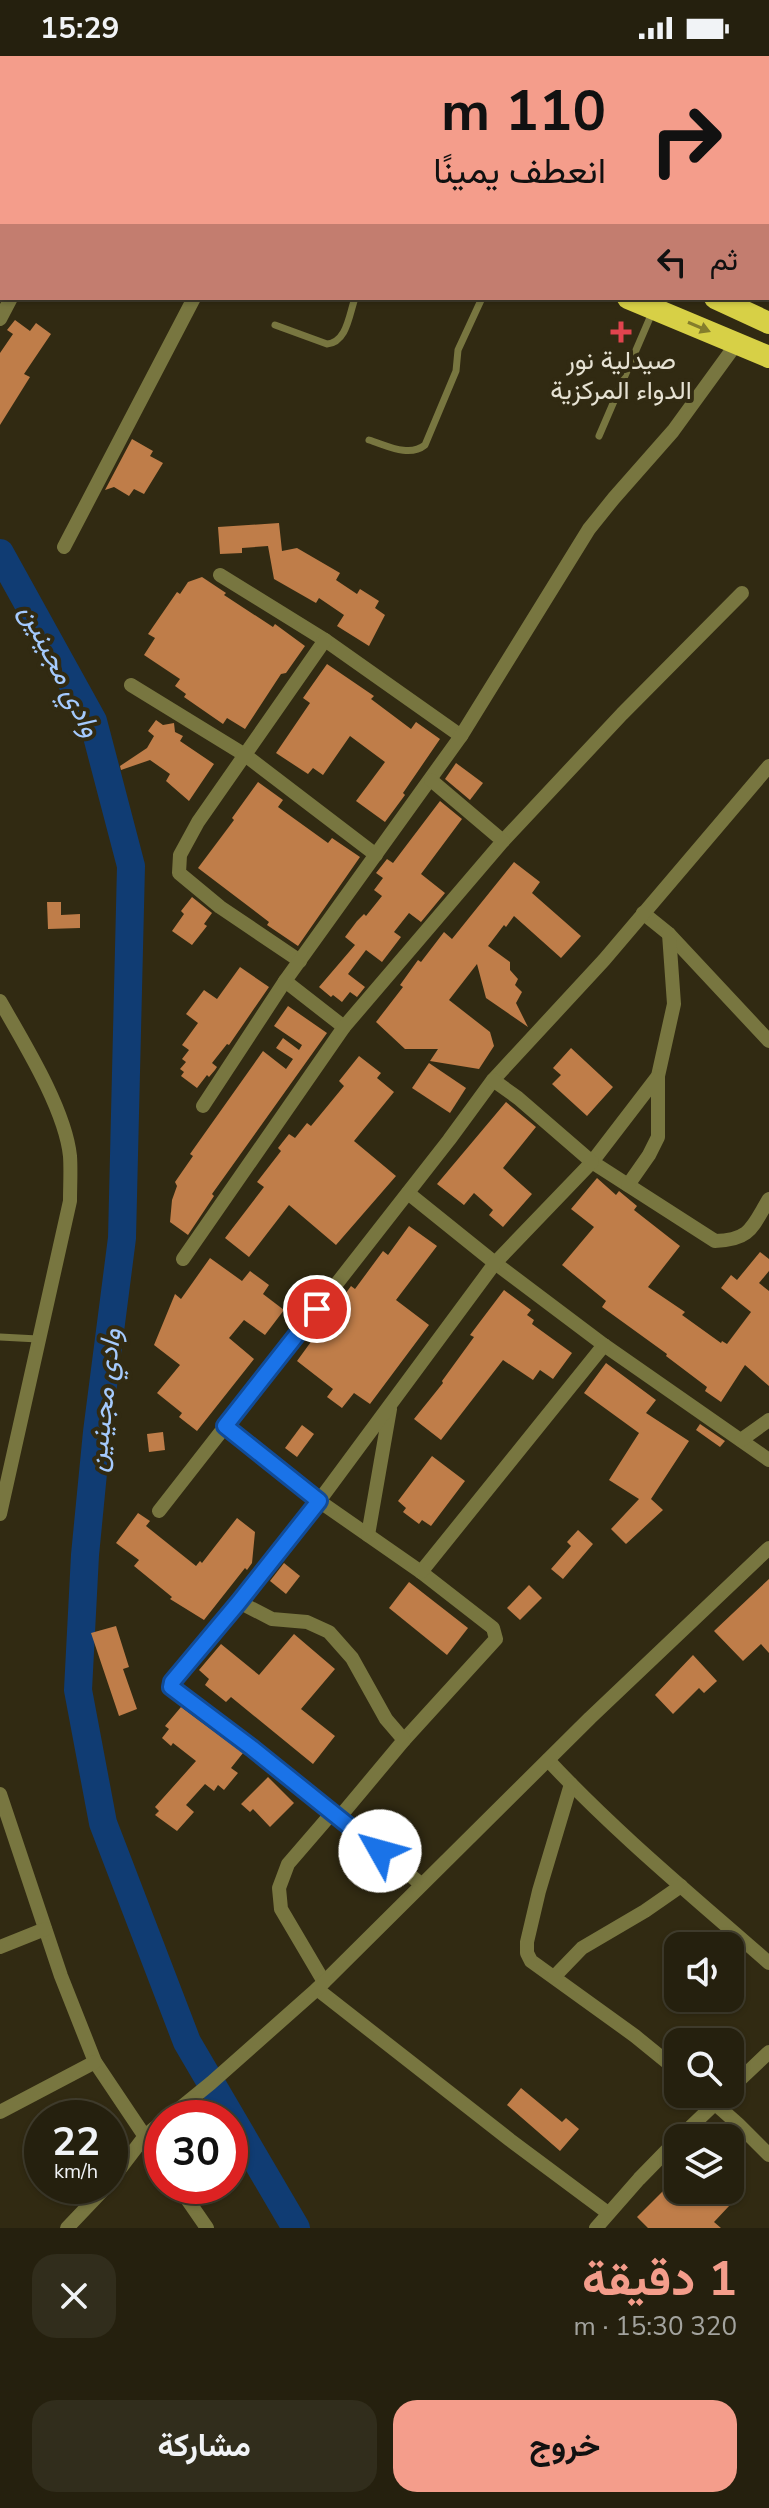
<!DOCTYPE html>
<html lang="ar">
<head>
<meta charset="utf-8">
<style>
	:root { --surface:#25200e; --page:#312d1c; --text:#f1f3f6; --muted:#a3a39e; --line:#423e2e; --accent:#f49d8b }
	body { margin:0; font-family:"Nunito Sans",Vazirmatn,sans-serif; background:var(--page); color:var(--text); direction:rtl; height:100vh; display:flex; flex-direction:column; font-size:30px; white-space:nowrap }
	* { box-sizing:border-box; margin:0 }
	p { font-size:26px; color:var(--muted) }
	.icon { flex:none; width:44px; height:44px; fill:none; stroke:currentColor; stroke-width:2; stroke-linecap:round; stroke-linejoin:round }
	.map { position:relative; height:2172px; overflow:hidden; direction:ltr }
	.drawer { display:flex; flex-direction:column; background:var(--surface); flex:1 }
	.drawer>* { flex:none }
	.banner { position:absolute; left:0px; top:0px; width:770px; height:244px; box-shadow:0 2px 6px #0004,0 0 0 2px var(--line); direction:rtl; background:#f49d8b; color:#111; overflow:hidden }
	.controls { position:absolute; left:664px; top:1876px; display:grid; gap:16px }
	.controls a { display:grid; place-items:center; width:80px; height:80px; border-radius:16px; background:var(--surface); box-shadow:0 2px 6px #0004,0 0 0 2px var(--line); font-size:40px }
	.speed { position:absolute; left:24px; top:2044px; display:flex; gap:16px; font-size:40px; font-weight:700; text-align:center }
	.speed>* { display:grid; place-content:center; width:104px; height:104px; border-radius:50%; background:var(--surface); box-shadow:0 2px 6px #0004,0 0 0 2px var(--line); line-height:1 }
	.speed small { font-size:20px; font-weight:400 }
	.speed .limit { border:12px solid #d22; background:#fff; color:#111 }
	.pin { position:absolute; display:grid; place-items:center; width:68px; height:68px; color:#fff; margin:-34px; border:4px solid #fff; border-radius:50%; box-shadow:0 2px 8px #0007 }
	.me { position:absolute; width:88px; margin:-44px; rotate:308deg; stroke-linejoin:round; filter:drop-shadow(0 0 6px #0008) }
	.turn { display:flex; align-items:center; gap:28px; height:168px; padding:0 32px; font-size:36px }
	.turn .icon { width:104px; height:104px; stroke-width:2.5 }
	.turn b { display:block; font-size:56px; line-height:68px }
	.then { display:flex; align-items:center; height:76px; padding:0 32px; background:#0003; gap:16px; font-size:30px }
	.round { display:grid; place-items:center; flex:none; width:84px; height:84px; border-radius:24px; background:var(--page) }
	.overview { display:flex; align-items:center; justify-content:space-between; height:136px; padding:0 32px }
	h1 { font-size:48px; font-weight:700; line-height:60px; color:var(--accent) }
	.primary-button { display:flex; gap:16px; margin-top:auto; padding:16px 32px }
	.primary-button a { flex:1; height:92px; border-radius:24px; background:var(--accent); color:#111; font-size:32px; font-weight:700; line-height:92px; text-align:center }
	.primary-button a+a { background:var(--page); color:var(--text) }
	.status { display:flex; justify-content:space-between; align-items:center; height:56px; padding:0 40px; background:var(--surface); direction:ltr }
	.status svg { height:22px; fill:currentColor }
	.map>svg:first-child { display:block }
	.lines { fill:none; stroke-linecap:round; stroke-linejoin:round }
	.river { stroke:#103c73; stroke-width:28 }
	.building { fill:#bf7d49 }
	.service { stroke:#787640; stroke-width:7 }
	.minor { stroke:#787640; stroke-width:14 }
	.trunk { stroke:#d7d046; stroke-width:22 }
	.oneway { fill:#847d2c }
	.route-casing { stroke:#114b97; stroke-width:20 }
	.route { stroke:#1a73e8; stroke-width:14 }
	.health-dot { fill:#e0444e; stroke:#312a12; stroke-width:3 }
	.labels { text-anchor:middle; stroke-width:8; stroke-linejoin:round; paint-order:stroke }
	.poi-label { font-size:26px; fill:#e6e2d3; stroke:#312a12 }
	.water-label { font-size:28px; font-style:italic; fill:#a5cafd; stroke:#312a12 }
</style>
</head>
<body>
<div class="status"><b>15:29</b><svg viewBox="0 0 49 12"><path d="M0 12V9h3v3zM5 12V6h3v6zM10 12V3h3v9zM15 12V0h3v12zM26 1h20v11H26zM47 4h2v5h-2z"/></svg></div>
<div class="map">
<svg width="769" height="2172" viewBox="0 0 769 2172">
	<rect width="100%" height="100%" fill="#312a12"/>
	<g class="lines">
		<path class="river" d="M0 497 93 665 131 810 122 1182 97 1376 85 1499 78 1634 103 1767 187 1986 296 2172"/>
	</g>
	<g class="building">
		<path d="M15 264 30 275 36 267 51 278 24 318 30 321 0 369V297L13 278 7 274Z"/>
		<path d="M132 383 153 395 150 400 163 407 144 438 134 433 129 440 114 431 105 434Z"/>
		<path d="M279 467 282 495 297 492 340 517 336 524 357 538 360 533 379 545 375 552 385 559 369 590 337 570 344 559 319 542 316 547 274 523 268 490 242 492V497L220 498 218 471Z"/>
		<path d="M202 521 226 537 224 539 273 571 275 568 305 590 286 617 281 618 245 673 227 662 223 668 184 641 186 638 175 630 180 623 144 599 155 582 148 578 177 536 180 538 188 526Z"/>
		<path d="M327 608 374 640 371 643 411 673 416 666 440 683 403 737 405 739 385 766 356 745 385 706 350 680 323 719 313 712 308 718 276 697 310 647 303 642Z"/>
		<path d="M156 664 163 669 174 667 175 676 183 680 180 685 214 708 189 745 166 725 170 718 150 704 121 714 120 710 147 692 154 680 148 675Z"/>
		<path d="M456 707 483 727 470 744 445 723Z"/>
		<path d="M258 726 283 744 278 751 328 787 332 782 360 801 298 890 267 869 269 866 198 812 234 764 232 762Z"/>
		<path d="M440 745 462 763 421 818 445 837 421 866 409 857 394 876 401 881 382 906 366 894 348 918 365 931 357 941 350 936 342 946 333 939 331 941 319 931 355 889 345 881 357 865 364 858 366 860 382 840 374 834 383 822 376 817 387 803 393 807Z"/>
		<path d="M514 806 540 826 532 837 581 880 561 902 514 860 506 871 504 869 488 890 510 906V914L518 923 515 929 522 936 516 947 528 971 486 942 477 908 449 944 490 976 494 990 479 1013 430 1005 438 993H405L376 966 403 931 400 929 418 904 421 906 444 876 452 883Z"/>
		<path d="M192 841 212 857 204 868 207 870 192 889 172 875 184 858 181 855Z"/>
		<path d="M47 846H61V859L80 858V872L48 873Z"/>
		<path d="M240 911 269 931 229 989 227 988 212 1007 217 1011 215 1014 209 1021 207 1019 197 1032 181 1020 184 1016 180 1013 186 1006 182 1003 189 994 182 989 198 967 186 958 204 934 217 943Z"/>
		<path d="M288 950 327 977 212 1138 214 1140 188 1179 170 1166 172 1144 177 1130 175 1126 193 1100 190 1098 263 995 286 1013 293 1003 276 992 283 982 299 994 302 989 274 970Z"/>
		<path d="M571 992 613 1031 587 1060 552 1028 561 1019 553 1012Z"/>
		<path d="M359 1000 381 1017 377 1022 394 1036 354 1085 396 1120 336 1189 289 1149 249 1201 225 1182 264 1131 257 1126 281 1095 278 1092 289 1078 295 1082 307 1067 311 1070 344 1030 339 1025Z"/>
		<path d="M429 1007 466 1032 450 1057 412 1032Z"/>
		<path d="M506 1046 536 1071 503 1112 532 1138 503 1171 489 1159 493 1154 474 1137 464 1149 437 1128Z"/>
		<path d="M597 1122 616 1139 619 1135 637 1150 634 1154 680 1190 648 1231 685 1256 682 1259 721 1287 722 1285 727 1288 751 1256 721 1232 731 1219 737 1224 760 1196 769 1203V1215L759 1227 769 1235V1330L745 1309 721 1346 705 1335 707 1331 666 1300 667 1298 602 1251 606 1245 562 1209 594 1171 571 1153Z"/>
		<path d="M409 1170 437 1190 396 1244 429 1269 370 1348 354 1337 342 1352 327 1341 333 1333 297 1305 313 1283 310 1281 318 1270 321 1271 351 1230 355 1233 383 1195 388 1199Z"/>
		<path d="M210 1202 242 1225 250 1215 269 1229 263 1238 284 1254 265 1279 244 1264 229 1282 254 1303 197 1375 179 1361 182 1357 157 1337 180 1309 154 1289 175 1238 181 1243Z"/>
		<path d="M504 1234 531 1254 527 1259 534 1264 532 1268 572 1297 553 1323 540 1314 533 1324 503 1304 441 1384 414 1363 443 1327 442 1325 474 1281 470 1279Z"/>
		<path d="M606 1307 656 1344 646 1357 689 1385 651 1443 663 1454 626 1488 611 1473 639 1443 609 1424 639 1377 584 1337Z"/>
		<path d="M700 1368 725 1385 720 1391 696 1374Z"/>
		<path d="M302 1369 314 1378 297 1401 285 1392Z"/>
		<path d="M163 1376 165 1394 149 1396 147 1378Z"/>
		<path d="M432 1400 465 1425 431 1470 422 1464 419 1468 403 1456 406 1452 398 1445Z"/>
		<path d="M138 1457 150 1465 146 1470 196 1510 200 1505 202 1507 237 1462 255 1476 252 1507 247 1514 245 1512 204 1564 170 1543 172 1541 134 1510 139 1504 116 1487Z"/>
		<path d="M578 1474 593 1488 563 1523 551 1513 571 1490 567 1486Z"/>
		<path d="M284 1507 300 1520 286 1538 270 1525Z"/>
		<path d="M769 1523V1597L761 1588 743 1605 714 1575Z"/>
		<path d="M409 1526 468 1572 447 1599 389 1552Z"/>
		<path d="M529 1529 542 1542 520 1564 507 1552Z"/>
		<path d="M116 1570 129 1611 123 1613 137 1653 119 1660 91 1577Z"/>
		<path d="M294 1578 335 1613 301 1653 335 1680 313 1708 231 1641 226 1646 205 1629 209 1623 199 1614 221 1588 259 1619Z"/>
		<path d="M693 1599 717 1625 704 1637 699 1632 673 1658 655 1639Z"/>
		<path d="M181 1651 243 1697 231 1712 238 1717 224 1734 218 1729 214 1735 205 1728 186 1749 194 1756 177 1775 155 1759 159 1755 155 1751 196 1705 173 1687 171 1690 162 1682 169 1673 165 1670Z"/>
		<path d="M268 1721 294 1747 270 1771 253 1753 250 1756 241 1748Z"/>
		<path d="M521 2032 562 2066 566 2062 579 2073 560 2095 507 2049Z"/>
		<path d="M730 2119 745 2133 714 2166 721 2172H648L637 2161 664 2134H730Z"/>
	</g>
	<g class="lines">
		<g class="service">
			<path d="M275 269 327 288C347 286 349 259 355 242"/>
			<path d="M599 380 652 257"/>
			<path d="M369 384C386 389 409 402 425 389L456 315 458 294 482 242"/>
			<path d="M0 1281 38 1283"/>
		</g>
		<g class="minor">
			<path d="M672 0 677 2"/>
			<path d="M334 2 335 0"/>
			<path d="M653 2V0"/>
			<path d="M768 38H769"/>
			<path d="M0 199H2"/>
			<path d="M0 263 11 242"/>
			<path d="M64 491 194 242"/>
			<path d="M220 519 325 584 461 680"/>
			<path d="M131 629 245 699 376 799"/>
			<path d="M503 785 622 658 742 537"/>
			<path d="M643 857 669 878 769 985"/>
			<path d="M669 878 674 948 658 1020 592 1106 715 1185C751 1184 752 1171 769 1143"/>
			<path d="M300 905 220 851 179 817 180 799 198 766 325 584"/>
			<path d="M285 925 344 971"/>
			<path d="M0 945C24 987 65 1053 70 1100 71 1115 70 1130 70 1145L0 1458"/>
			<path d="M203 1050 285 925 461 680 589 473 614 442 673 375 737 287"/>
			<path d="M628 1129 649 1099 658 1081V1020"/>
			<path d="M408 1137 495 1207 604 1289 769 1404"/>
			<path d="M183 1203 344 971 503 785 431 724"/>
			<path d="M225 1370 319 1445 421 1516 493 1572 496 1583 404 1684"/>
			<path d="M741 1384 769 1364"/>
			<path d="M159 1455 449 1084 493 1024 604 904 769 710"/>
			<path d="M368 1479 390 1353"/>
			<path d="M421 1516 604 1289"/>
			<path d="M239 1546 272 1563 307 1566 329 1576 352 1602 386 1663 404 1684 338 1763"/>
			<path d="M548 1704C616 1777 694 1841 769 1907"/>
			<path d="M571 1728 539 1835 527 1886V1897L531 1905 635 1980 678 2015"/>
			<path d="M0 1738 61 1920 95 2006 162 2106"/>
			<path d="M421 1828 252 1692 171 1631 172 1626 239 1546 319 1445 495 1207 592 1106 518 1042 493 1024"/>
			<path d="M0 1891 45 1873"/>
			<path d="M554 1921 582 1892 645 1855 681 1830"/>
			<path d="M324 1926 281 1853 279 1832 288 1808 332 1757"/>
			<path d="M317 1933 510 2084 608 2157"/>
			<path d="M730 2033 769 1996"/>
			<path d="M704 2038 738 2068 769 2099"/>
			<path d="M0 2056 95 2006"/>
			<path d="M168 2062 211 2027 317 1933 590 1662 769 1492"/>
			<path d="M679 2082 725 2038"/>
			<path d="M110 2126 145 2080 162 2066"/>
			<path d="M178 2130 207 2172"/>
			<path d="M67 2172 107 2130"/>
			<path d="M596 2172 639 2123 678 2083"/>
		</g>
		<g class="trunk">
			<path d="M67 0 72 2"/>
			<path d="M0 2 2 3"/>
			<path d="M0 30 2 31"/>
			<path d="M0 51 2 52"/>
			<path d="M628 242 769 301"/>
			<path d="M715 242 769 267"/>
		</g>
	</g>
	<defs><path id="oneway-solid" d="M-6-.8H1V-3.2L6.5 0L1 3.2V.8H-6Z" transform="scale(2)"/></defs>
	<use class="oneway" href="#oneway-solid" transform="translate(699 271) rotate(23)"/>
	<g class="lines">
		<g class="route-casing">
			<path id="route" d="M317 1253 225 1370 319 1445 239 1546 172 1626 171 1631 252 1692 380 1795"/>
		</g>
		<use href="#route" class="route"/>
	</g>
	<path class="health-dot" d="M617 264h8v8h8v8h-8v8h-8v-8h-8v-8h8z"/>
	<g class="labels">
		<g class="poi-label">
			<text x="621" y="313">صيدلية نور<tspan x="621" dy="30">الدواء المركزية</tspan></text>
		</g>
		<g class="water-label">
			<text transform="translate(61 614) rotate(63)" y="10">وادي مجينين</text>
			<text transform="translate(103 1344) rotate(-84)" y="10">وادي مجينين</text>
		</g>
	</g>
</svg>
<div class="controls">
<a><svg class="icon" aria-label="sound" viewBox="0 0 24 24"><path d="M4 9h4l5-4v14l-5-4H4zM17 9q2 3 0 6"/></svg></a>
<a><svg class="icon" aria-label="search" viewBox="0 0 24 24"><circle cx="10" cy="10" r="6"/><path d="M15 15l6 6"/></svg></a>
<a><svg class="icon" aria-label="layers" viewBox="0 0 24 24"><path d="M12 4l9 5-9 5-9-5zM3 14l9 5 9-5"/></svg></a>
</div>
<div class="speed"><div>22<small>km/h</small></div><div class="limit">30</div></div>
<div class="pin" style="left:317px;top:1253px;background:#d93025"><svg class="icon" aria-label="arrive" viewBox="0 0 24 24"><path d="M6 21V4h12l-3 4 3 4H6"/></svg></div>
<svg class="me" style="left:380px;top:1795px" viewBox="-20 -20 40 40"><circle r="19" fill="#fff"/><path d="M0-13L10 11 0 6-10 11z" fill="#1a73e8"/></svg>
<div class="banner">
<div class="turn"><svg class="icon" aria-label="right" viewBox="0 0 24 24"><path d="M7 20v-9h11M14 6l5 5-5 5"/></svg><div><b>110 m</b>انعطف يمينًا</div></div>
<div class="then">ثم<svg class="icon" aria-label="left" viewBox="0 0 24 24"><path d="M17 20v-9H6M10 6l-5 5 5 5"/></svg></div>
</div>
</div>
<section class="drawer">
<div class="overview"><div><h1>1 دقيقة</h1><p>320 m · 15:30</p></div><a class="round"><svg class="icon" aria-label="close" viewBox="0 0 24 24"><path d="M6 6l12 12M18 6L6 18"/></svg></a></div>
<div class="primary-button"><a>خروج</a><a>مشاركة</a></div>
</section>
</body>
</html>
